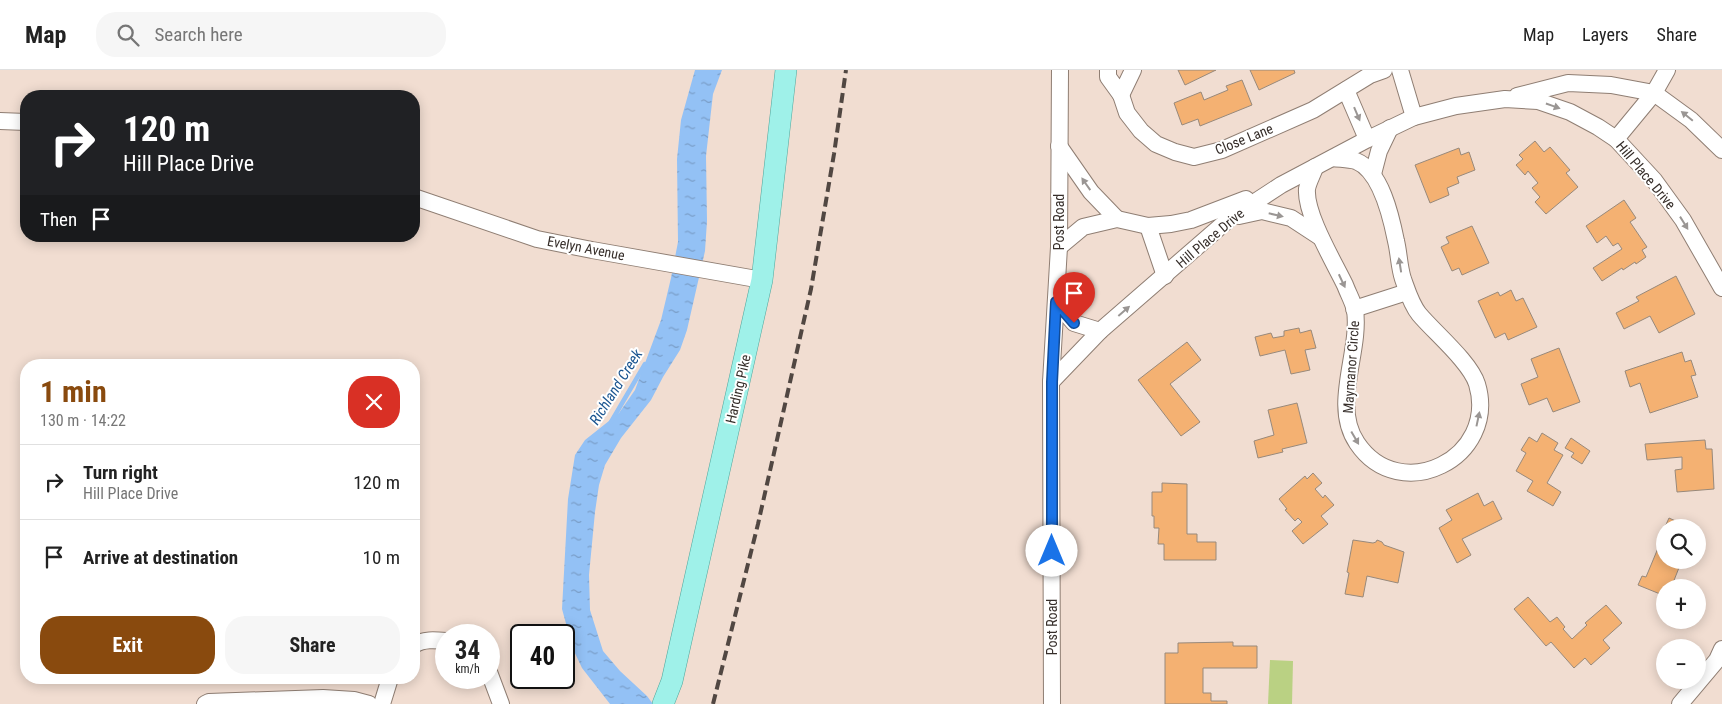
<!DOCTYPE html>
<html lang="en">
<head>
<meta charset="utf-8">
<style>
	:root { --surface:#fff; --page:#f6f6f6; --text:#222; --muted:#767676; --line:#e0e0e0; --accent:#894a0e }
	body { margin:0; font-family:"Roboto Condensed",sans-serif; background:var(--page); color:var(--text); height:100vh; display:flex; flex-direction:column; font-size:19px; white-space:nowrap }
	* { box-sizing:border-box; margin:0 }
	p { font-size:16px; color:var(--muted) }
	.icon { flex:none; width:28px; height:28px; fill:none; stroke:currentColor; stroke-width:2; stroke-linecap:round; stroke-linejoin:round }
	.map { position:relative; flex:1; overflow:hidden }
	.details { position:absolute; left:20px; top:289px; width:400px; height:325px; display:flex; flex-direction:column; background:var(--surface); border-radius:20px; box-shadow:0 2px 12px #0003 }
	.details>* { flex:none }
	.top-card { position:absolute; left:20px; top:20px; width:400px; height:152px; border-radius:20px; box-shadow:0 2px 12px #0003; background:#202124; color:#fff; overflow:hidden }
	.fabs { position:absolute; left:1656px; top:449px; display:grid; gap:10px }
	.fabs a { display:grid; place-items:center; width:50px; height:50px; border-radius:50%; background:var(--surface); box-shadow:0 2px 12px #0003; font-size:25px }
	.speed { position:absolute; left:435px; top:554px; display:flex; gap:10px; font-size:25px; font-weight:700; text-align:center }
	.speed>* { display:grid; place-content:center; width:65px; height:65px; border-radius:50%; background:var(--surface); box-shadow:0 2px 12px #0003; line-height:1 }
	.speed small { font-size:12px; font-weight:400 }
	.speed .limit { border:2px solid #111; border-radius:8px; background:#fff; color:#111 }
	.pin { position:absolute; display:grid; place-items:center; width:42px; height:42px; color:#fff; margin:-51px -21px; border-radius:50% 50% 50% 0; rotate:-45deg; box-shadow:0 0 5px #0007 }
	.pin .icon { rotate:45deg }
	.me { position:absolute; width:55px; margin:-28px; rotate:0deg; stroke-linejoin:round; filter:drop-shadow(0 0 4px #0008) }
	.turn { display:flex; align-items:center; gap:18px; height:105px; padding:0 20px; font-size:22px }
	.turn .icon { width:65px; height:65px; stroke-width:2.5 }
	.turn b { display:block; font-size:35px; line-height:42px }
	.then { display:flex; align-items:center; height:48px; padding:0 20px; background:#0003; gap:10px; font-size:19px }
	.round { display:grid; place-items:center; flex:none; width:52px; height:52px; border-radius:20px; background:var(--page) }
	.head { display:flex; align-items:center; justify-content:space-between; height:85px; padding:0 20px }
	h1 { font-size:30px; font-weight:700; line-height:38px; color:var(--accent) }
	.action { display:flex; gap:10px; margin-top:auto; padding:10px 20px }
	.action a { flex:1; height:58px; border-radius:20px; background:var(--accent); color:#fff; font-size:20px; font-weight:700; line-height:58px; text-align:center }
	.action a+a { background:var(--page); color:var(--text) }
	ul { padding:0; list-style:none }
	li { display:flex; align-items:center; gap:15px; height:75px; padding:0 20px; border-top:1px solid var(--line) }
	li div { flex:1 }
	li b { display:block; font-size:19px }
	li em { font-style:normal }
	header { display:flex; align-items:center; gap:30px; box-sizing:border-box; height:70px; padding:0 25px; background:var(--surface); border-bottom:1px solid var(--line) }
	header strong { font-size:24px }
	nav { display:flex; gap:28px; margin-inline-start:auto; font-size:18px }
	.search { width:350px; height:45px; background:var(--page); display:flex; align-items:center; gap:12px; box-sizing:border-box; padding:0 18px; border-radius:20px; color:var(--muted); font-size:19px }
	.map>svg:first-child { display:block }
	.green { fill:#bad183 }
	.water { fill:url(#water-ripples) }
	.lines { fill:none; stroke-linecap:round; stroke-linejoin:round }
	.stream { stroke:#93c1f5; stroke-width:4.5 }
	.building { fill:#f4b172; stroke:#98897b }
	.minor-casing { stroke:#8f7e73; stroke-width:18 }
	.major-casing { stroke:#51a69c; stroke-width:22 }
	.minor { stroke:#fff; stroke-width:16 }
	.major { stroke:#9ff1e9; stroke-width:21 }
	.rail { stroke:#514742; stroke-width:4; stroke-dasharray:10 5; stroke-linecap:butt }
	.oneway { fill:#9a9694 }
	.route-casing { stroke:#114b97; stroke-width:12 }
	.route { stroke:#1a73e8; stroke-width:9 }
	.labels { text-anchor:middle; stroke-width:4; stroke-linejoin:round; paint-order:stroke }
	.street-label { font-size:14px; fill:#362e2a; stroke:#fff }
	.water-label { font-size:15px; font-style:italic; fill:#1b5590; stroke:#fff }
</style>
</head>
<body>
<header>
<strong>Map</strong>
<div class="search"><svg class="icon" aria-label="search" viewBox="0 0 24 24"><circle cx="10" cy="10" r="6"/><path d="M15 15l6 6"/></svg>Search here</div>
<nav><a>Map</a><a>Layers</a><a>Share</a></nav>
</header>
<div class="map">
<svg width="1722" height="634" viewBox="0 0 1722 634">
	<defs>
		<pattern id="water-ripples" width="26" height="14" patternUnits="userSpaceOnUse" patternTransform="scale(1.25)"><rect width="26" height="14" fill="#93c1f5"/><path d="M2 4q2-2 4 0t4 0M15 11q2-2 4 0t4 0" fill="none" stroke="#799dc7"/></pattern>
	</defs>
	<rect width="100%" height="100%" fill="#f1ddd1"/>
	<path class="green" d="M1270 590 1293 591 1292 634H1268Z"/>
	<path class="water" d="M695 0H722L713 24 706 86 707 151 705 181 687 260 680 280 663 307 651 330 621 368 605 395 599 415 595 442 589 505 590 540 603 581 620 601 647 626 653 634H610L582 598 573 579 562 539 568 429 575 385 585 370 619 343 635 320 661 250 671 208 678 172 677 89 681 50Z"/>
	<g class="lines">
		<path class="stream" d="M611 352 645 294"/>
	</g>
	<g class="building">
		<path d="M1178 0H1216L1185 15Z"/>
		<path d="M1250 0H1294L1295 3 1259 20Z"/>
		<path d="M1242 10 1252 35 1200 56 1198 49 1182 55 1174 33 1201 22 1204 30 1228 20 1226 16Z"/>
		<path d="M1535 71 1544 82 1550 77 1570 100 1566 103 1578 117 1546 144 1535 132 1540 127 1532 118 1538 113 1528 101 1525 105 1516 95 1523 89 1519 85Z"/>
		<path d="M1459 78 1461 85 1469 82 1475 100 1457 107 1459 113 1447 118 1449 125 1430 133 1415 95Z"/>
		<path d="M1624 130 1636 148 1630 152 1647 177 1642 180 1646 187 1636 194 1635 192 1623 200 1622 198 1602 211 1593 198 1622 179 1618 173 1613 176 1606 166 1597 173 1586 156Z"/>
		<path d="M1472 156 1489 193 1462 205 1459 198 1452 201 1441 177 1449 173 1446 167Z"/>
		<path d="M1676 206 1695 244 1659 263 1650 246 1624 259 1616 243 1639 231 1636 227Z"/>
		<path d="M1511 220 1516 231 1523 228 1537 257 1508 270 1505 263 1495 268 1478 231 1498 222 1500 226Z"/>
		<path d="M1299 258 1300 263 1311 260 1316 278 1305 280 1310 300 1291 304 1285 280 1260 286 1255 267 1271 263 1273 268 1284 266V261Z"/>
		<path d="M1187 272 1201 290 1170 314 1200 352 1181 366 1138 310Z"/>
		<path d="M1559 278 1580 332 1553 342 1547 328 1529 335 1521 314 1538 307 1531 289Z"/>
		<path d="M1682 282 1685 292 1691 290 1696 305 1691 306 1698 327 1650 343 1640 313 1630 317 1625 301Z"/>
		<path d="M1297 333 1307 373 1282 379 1283 382 1258 388 1254 371 1274 365 1268 340Z"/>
		<path d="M1542 363 1558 373 1554 380 1563 385 1547 413 1561 422 1553 436 1527 421 1533 411 1516 401 1526 383 1521 380 1529 367 1537 372Z"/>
		<path d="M1571 368 1590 381 1582 394 1571 387 1574 383 1565 378Z"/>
		<path d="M1705 370 1706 379H1712L1714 419 1677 422 1675 400 1682 399V387L1647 390 1645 374Z"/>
		<path d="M1313 403 1322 413 1315 419 1323 428 1325 425 1334 435 1321 446 1328 454 1303 474 1292 461 1302 452 1298 448 1295 451 1285 440 1287 439 1279 429 1305 406 1307 409Z"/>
		<path d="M1162 413 1187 414V464H1197V472H1216V490H1164V474H1158L1159 458H1154V446H1152V422H1162Z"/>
		<path d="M1478 423 1484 436 1493 431 1502 449 1462 469 1471 485 1457 493 1439 458 1452 450 1446 440Z"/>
		<path d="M1669 448 1691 458H1665V490H1682L1671 518H1665V526L1638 515 1642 506 1646 507 1661 471 1659 470Z"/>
		<path d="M1353 470 1373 473 1376 472 1377 470 1382 472 1384 475 1404 482 1398 513 1367 506 1363 527 1345 524 1349 503 1347 502Z"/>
		<path d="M1528 527 1550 552 1557 547 1565 557 1563 559 1572 569 1587 555 1585 553 1606 535 1622 553 1603 570 1610 578 1591 595 1585 588 1574 598 1551 572 1546 576 1514 539Z"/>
		<path d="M1233 572V576H1257V598H1203V623H1211V631H1227V634H1165V583H1178V573Z"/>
	</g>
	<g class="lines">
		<g class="minor-casing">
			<g id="minor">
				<path d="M1108 0V7L1121 25 1133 0"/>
				<path d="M1400 0 1414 47"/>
				<path d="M1346 20 1367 69"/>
				<path d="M1121 25 1127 43 1141 61 1156 74 1175 82 1194 87 1222 80 1313 40 1370 5 1384 0"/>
				<path d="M1517 26 1568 13 1611 15 1654 23 1691 50 1722 80"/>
				<path d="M0 51 26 52"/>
				<path d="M1616 69 1654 23 1667 0"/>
				<path d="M1059 76 1091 122 1117 149"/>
				<path d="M1315 97C1313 104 1308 112 1307 119 1305 144 1334 192 1345 215 1348 223 1353 232 1355 240 1361 282 1331 335 1357 373 1400 437 1499 388 1477 314 1470 292 1435 263 1419 244 1411 234 1407 220 1403 209 1399 197 1399 183 1396 171 1391 146 1381 101 1356 91 1349 89 1340 89 1333 88"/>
				<path d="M1373 104 1379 81 1390 58"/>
				<path d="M414 127 537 169 592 180 762 210"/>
				<path d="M1239 146 1262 141 1291 148 1320 167"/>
				<path d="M1148 156 1165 206"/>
				<path d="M1059 177 1083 157 1117 149 1148 156 1171 154 1191 150 1246 129"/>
				<path d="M1056 232 1074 253 1100 261"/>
				<path d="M1354 239 1407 222"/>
				<path d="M1051 312 1100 261 1229 149 1281 115 1366 70 1414 47 1456 36 1505 29 1538 31 1570 42 1598 57 1616 69 1654 110 1683 150 1722 218"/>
				<path d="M414 575C423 569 435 570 446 571"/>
				<path d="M489 602 501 634"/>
				<path d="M205 634 209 632 323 628 354 630 369 634"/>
				<path d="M382 634 390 608"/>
				<path d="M1052 634 1051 312 1059 177 1060 0"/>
				<path d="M1680 634 1717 590 1722 579"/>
			</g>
		</g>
		<g class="major-casing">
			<path id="major" d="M663 634 672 611 762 210 786 0"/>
		</g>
		<use href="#minor" class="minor"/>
		<use href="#major" class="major"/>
		<path class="rail" d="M713 634 758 454 811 219 834 84 846 0"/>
	</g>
	<defs><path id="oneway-solid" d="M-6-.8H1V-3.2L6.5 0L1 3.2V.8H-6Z" transform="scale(1.25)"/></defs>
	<g class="oneway">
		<use href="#oneway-solid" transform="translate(1553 36) rotate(19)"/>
		<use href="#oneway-solid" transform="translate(1357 44) rotate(67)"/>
		<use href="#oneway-solid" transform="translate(1687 46) rotate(-141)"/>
		<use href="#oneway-solid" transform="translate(1086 114) rotate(-125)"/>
		<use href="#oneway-solid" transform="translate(1276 145) rotate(13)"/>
		<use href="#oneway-solid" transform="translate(1684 153) rotate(58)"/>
		<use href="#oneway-solid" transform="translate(1400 195) rotate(-99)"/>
		<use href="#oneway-solid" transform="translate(1342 211) rotate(65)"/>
		<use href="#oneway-solid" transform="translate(1124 241) rotate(-41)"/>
		<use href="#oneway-solid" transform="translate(1478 349) rotate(-78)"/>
		<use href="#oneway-solid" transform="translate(1355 368) rotate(60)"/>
	</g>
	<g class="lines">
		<g class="route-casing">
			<path id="route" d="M1052 481V312L1056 232 1074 253"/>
		</g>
		<use href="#route" class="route"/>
	</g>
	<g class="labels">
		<g class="street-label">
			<text transform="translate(1244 69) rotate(-22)" y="5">Close Lane</text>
			<text transform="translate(1646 105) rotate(50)" y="5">Hill Place Drive</text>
			<text transform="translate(1059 152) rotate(-90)" y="5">Post Road</text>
			<text transform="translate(1210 168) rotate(-40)" y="5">Hill Place Drive</text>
			<text transform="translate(586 178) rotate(11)" y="5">Evelyn Avenue</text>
			<text transform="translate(1351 297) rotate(-86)" y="5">Maymanor Circle</text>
			<text transform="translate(738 319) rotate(-77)" y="5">Harding Pike</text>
			<text transform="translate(1052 557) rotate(-90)" y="5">Post Road</text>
		</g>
		<g class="water-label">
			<text transform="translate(616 317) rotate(-58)" y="5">Richland Creek</text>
		</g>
	</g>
</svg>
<div class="fabs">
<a><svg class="icon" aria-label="search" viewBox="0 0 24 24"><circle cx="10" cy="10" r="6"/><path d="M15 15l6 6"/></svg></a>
<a>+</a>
<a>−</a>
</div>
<div class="speed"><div>34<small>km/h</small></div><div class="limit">40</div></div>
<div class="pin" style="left:1074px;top:253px;background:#d93025"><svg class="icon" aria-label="arrive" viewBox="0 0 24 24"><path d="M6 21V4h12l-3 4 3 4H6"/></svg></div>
<svg class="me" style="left:1052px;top:481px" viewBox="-20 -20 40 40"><circle r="19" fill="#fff"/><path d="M0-13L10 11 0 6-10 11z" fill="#1a73e8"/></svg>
<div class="top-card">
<div class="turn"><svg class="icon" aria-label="right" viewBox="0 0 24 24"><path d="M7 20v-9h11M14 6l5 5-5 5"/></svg><div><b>120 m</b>Hill Place Drive</div></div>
<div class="then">Then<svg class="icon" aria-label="arrive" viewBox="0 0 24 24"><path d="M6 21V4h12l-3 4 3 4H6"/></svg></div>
</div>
<section class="details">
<div class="head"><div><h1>1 min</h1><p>130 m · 14:22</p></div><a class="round" style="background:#d93025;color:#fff"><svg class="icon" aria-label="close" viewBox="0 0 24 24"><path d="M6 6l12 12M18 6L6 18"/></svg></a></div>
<ul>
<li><svg class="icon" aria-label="right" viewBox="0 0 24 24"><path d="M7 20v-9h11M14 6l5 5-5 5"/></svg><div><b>Turn right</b><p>Hill Place Drive</p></div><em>120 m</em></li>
<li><svg class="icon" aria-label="arrive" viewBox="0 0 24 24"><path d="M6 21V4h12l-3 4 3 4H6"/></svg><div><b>Arrive at destination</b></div><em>10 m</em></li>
</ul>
<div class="action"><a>Exit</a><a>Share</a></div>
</section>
</div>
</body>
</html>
